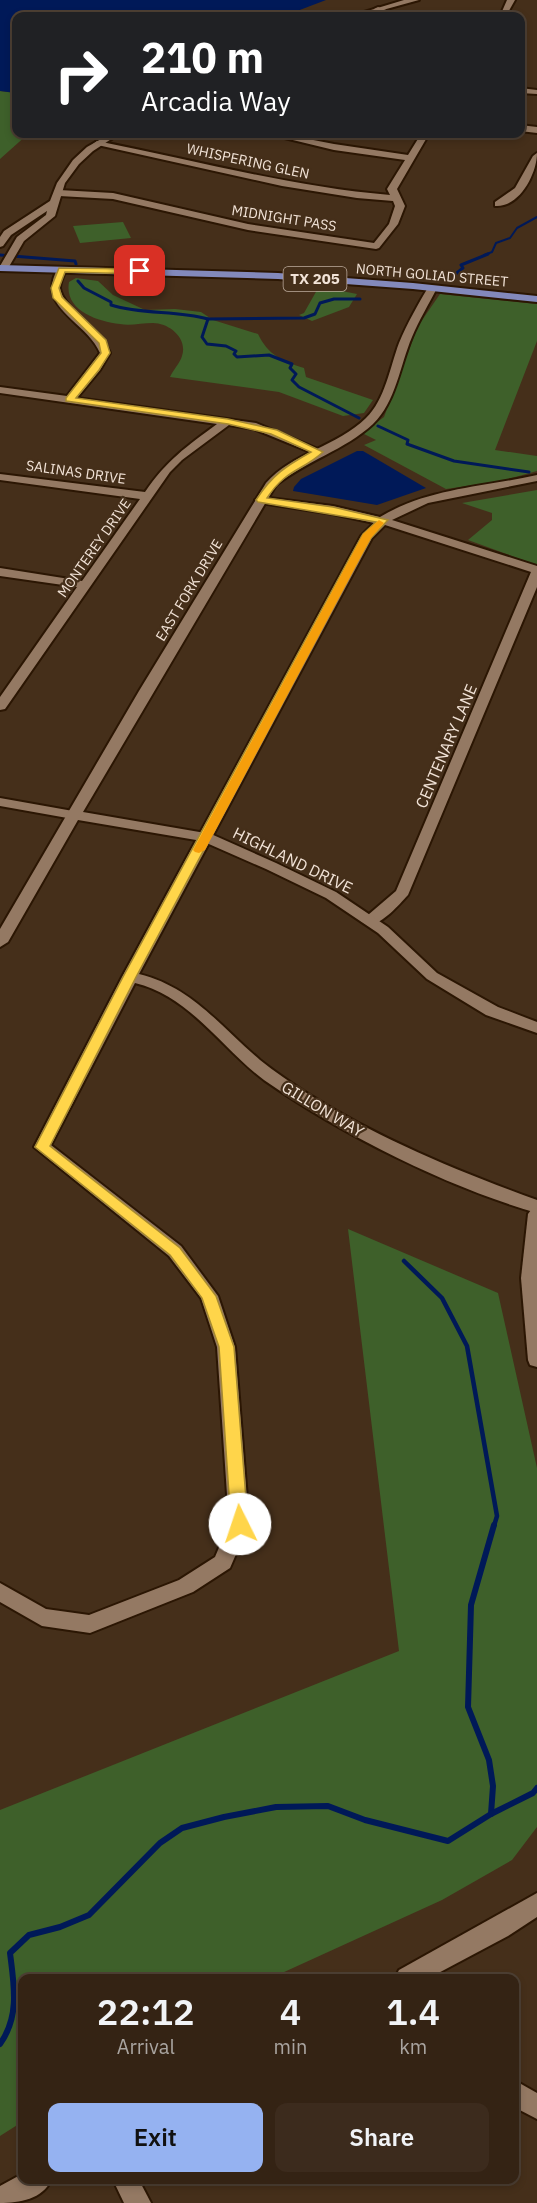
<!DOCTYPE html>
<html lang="en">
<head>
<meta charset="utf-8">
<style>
	:root { --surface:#342314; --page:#3c2b1d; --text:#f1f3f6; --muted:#a9a4a0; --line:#4e4034; --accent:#95b2f1 }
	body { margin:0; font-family:"IBM Plex Sans",sans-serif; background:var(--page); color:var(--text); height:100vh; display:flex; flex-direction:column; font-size:22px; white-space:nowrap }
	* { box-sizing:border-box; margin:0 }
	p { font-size:20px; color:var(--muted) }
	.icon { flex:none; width:33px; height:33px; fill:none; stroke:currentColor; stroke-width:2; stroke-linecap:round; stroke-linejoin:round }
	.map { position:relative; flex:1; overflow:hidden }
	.drawer { position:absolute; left:18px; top:1974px; width:501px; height:210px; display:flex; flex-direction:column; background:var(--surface); border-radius:12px; box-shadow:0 3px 9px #0003,0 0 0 2px var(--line) }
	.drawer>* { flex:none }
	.guide { position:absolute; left:12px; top:12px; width:513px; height:126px; border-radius:12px; box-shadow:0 3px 9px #0003,0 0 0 2px var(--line); background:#202124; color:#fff; overflow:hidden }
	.pin { position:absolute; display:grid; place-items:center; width:51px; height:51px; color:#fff; margin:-26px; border-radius:12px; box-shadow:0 3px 9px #0006 }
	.me { position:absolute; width:66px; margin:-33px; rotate:356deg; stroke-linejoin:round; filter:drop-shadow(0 0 4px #0008) }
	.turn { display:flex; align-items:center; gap:21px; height:126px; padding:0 30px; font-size:27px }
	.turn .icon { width:78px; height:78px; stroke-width:2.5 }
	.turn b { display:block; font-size:42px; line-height:51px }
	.eta { display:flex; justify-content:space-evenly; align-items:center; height:102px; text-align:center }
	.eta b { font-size:36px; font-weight:600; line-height:42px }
	.cta { display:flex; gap:12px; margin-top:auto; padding:12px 30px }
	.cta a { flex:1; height:69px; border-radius:12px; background:var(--accent); color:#111; font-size:24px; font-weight:600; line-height:69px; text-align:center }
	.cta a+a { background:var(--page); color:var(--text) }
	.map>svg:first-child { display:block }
	.green { fill:#3e602a }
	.water { fill:#001958 }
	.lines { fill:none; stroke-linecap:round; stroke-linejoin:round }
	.stream-far3 { stroke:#001958; stroke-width:2 }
	.stream-far2 { stroke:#001958; stroke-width:3 }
	.stream-far1 { stroke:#001958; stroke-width:4.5 }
	.stream { stroke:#001958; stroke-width:6 }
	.minor-casing { stroke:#2b1603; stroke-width:4 }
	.tertiary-casing { stroke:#2b1603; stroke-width:4 }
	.primary-casing { stroke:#2b1603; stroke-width:4 }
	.minor { fill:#947963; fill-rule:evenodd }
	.tertiary { fill:#947963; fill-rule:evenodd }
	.primary { fill:#8389bb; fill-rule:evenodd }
	.route { fill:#ffd54a; stroke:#a68a30; stroke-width:1.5 }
	.slow { fill:#f59e0b }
	.labels { text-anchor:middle; stroke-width:4.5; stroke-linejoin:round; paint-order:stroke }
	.far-street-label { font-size:14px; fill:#f2e3d7; stroke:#452f1a }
	.shield { fill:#452f1a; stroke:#bead9e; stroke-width:1.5 }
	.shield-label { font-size:15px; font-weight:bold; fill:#f2e3d7 }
	.street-label { font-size:16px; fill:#f2e3d7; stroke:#452f1a }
</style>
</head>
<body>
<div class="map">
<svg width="537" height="2203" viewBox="0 0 537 2203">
	<rect width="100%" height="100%" fill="#452f1a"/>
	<g class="green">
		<path d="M0 91 16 93V134H28L0 159Z"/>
		<path d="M123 222 131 238 80 243 73 226Z"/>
		<path d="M76 278 98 281 113 295 145 310 175 309 201 312 213 320 258 334C268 355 282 361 304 368L306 377 373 400 364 413 343 416 279 392 170 377C173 370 180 363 182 356 188 338 169 323 153 323 142 323 130 326 120 324 96 321 64 310 69 282Z"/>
		<path d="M317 290H337L357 294 349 307 312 321 299 315 304 313Z"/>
		<path d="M440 294 537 304V341L495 450 537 456V471L501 481 446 489 364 445 376 440 362 433 384 417 418 326Z"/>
		<path d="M537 490V565L468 540 492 520V513L462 503Z"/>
		<path d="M348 1229 498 1293 537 1468V1827L512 1860 442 1900 271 1978H22V2122L0 2136V1810L399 1651Z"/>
	</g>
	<g class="water">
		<path d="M0 0H326L284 16H16V93L0 91Z"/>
		<path d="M357 451H363L426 488 377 505 293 491 294 487 301 479Z"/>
	</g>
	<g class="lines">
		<g class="stream-far3">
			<path d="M0 255H5"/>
			<path d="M484 255 492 252 496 243 510 238 517 228 537 217"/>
		</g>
		<g class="stream-far2">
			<path d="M0 255 75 261 76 264"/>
			<path d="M453 276 463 268 461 265 488 254"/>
			<path d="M78 281 84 288 111 302V305C143 315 176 310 208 319L202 337 207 344 226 346 236 351 234 354 237 357 269 355 292 364 290 368 296 374 292 380 299 387 359 418"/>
			<path d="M208 319 304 318 315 314 320 303 334 299H360"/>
			<path d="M378 426 408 440 407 444 454 461 529 472"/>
		</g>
		<path class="stream-far1" d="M404 1261 442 1298 467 1346 497 1516 494 1526"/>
		<g class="stream">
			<path d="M491 1814 493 1786 489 1760 468 1707 471 1605 494 1525"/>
			<path d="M0 2044C20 2016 14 1985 10 1953L29 1935 60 1927 89 1915 160 1843 182 1828 224 1817 276 1807 328 1806 365 1820 448 1841 491 1814 533 1793 537 1788"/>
		</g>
		<g class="minor-casing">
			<g id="minor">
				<path d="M507 0H515L506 16H500Z"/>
				<path d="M378 7 397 14 398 16H389L375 11 374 9Z"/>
				<path d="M520 88 537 90V94L520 93Z"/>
				<path d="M520 125 537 127V133L520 131Z"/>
				<path d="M268 134H282L334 144 408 155 421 134H429L397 189 405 206 398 224 379 248 376 249 248 230 113 199 59 196 54 193 59 190 113 193 248 224 374 243 389 224 395 206 393 201 357 198 282 186 93 144 97 141C195 160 291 187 390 195L387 189 405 160 334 150Z"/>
				<path d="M537 153C537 174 519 208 495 206V202L515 188 533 156Z"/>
				<path d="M58 268 66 270C63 276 60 282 60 288 62 307 101 331 110 353L100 370 77 398 256 423 325 452 319 455 315 454 254 429 229 425 182 460 170 472 5 709 0 710V697L77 587 0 576V568L82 581 140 499 0 480V474L145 492C167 460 186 447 217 424L0 393V387L67 396 100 353C86 320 35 308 58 268Z"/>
				<path d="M537 475V481L428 503 392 520 537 566V587L408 895C398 906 384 922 369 926L361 921 396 891 531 572 385 525 372 538 139 974C192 987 221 1027 260 1060 275 1072 290 1082 305 1092 377 1138 457 1171 537 1200V1213C447 1187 341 1134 264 1080 221 1048 190 996 135 983L51 1145 181 1246 218 1296 235 1347 249 1524 230 1568 193 1592 90 1633 42 1626 0 1602V1583L46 1609 89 1615 179 1580 215 1557 229 1524 217 1347 201 1298 169 1256 34 1147 122 977 361 536 374 523 333 514 261 503 255 500 261 497 333 506 380 517C428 488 484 487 537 475Z"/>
				<path d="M0 798 73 811 80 815 73 819 0 806Z"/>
				<path d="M514 2080 537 2093V2119L514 2107Z"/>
				<path d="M113 2180H139L151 2203H124Z"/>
			</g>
		</g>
		<g class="tertiary-casing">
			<g id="tertiary">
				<path d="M404 0H419L361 16H351Z"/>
				<path d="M110 134H119L93 151 79 164 65 183 55 216 24 241 7 270H1L0 266 17 237 46 215 47 211 11 235 3 246 0 247V237L4 231 50 201 57 183 73 160 87 147Z"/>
				<path d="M429 286 437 288C429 304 419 320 412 337 400 365 396 402 373 424 345 450 306 461 276 485L83 812 211 834 276 863 336 892 388 927 437 973 498 1007 537 1022V1033L486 1015 427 979 378 933 326 898 266 869 202 841 78 820 8 942 0 947V929L139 691 266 483C292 453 338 446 366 418 385 400 390 367 399 343 407 324 418 304 429 286Z"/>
				<path d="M537 1208V1367L530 1365 528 1360 521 1278 528 1214 531 1210Z"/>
				<path d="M537 1893V1917L508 1936 429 1978H395L399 1970Z"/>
				<path d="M22 2174V2180H51C43 2199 19 2203 0 2203V2186Z"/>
			</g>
		</g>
		<g class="primary-casing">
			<path id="primary" d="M0 265 278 273 413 283 537 296V302L413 289 278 279 0 271Z"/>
		</g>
		<use href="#minor" class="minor"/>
		<use href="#tertiary" class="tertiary"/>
		<use href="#primary" class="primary"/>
	</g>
	<path class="route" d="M59 268 140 269 144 271 140 274 65 272 59 288 62 297 106 340 110 353 99 370 76 398 228 419 277 430 323 452C302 471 286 469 267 498L333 507 388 520 371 538 359 559 136 977 50 1146 180 1248 216 1296 234 1347 248 1524 245 1529 240 1531 234 1529 231 1524 219 1347 202 1298 170 1255 35 1147 123 977 349 559 363 534 376 522 258 502 256 500C272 475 286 466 311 452L271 434 228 424 66 401V398L101 353 99 343 53 298 51 288Z"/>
	<path class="slow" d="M379 520 384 523 371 538 365 549 205 850 199 853 195 852 193 850 355 549 363 534Z"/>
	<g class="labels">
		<g class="far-street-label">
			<text transform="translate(248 161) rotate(12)" y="5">WHISPERING GLEN</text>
			<text transform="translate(284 218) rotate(9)" y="5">MIDNIGHT PASS</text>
			<text transform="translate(432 275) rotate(5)" y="5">NORTH GOLIAD STREET</text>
			<text transform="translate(76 472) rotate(8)" y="5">SALINAS DRIVE</text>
			<text transform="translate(94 548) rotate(-55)" y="5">MONTEREY DRIVE</text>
			<text transform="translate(189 590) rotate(-59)" y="5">EAST FORK DRIVE</text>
		</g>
		<rect class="shield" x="283.5" y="267" width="63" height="24" rx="4.5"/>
		<g class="shield-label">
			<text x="315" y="284">TX 205</text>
		</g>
		<g class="street-label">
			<text transform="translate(446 746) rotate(-67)" y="6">CENTENARY LANE</text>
			<text transform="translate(293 860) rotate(26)" y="6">HIGHLAND DRIVE</text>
			<text transform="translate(323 1109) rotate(31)" y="6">GILLON WAY</text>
		</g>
	</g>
</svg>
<div class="pin" style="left:140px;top:271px;background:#d93025"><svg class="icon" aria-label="arrive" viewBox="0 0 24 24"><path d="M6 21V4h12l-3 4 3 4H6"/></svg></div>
<svg class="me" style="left:240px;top:1524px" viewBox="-20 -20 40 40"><circle r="19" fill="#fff"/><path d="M0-13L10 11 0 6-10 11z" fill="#ffd54a"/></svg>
<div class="guide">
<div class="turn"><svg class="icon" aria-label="right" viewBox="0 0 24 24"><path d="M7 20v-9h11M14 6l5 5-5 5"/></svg><div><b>210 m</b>Arcadia Way</div></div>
</div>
<section class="drawer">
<div class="eta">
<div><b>22:12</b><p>Arrival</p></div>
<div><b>4</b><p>min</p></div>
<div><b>1.4</b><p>km</p></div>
</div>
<div class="cta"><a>Exit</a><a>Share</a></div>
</section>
</div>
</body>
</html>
